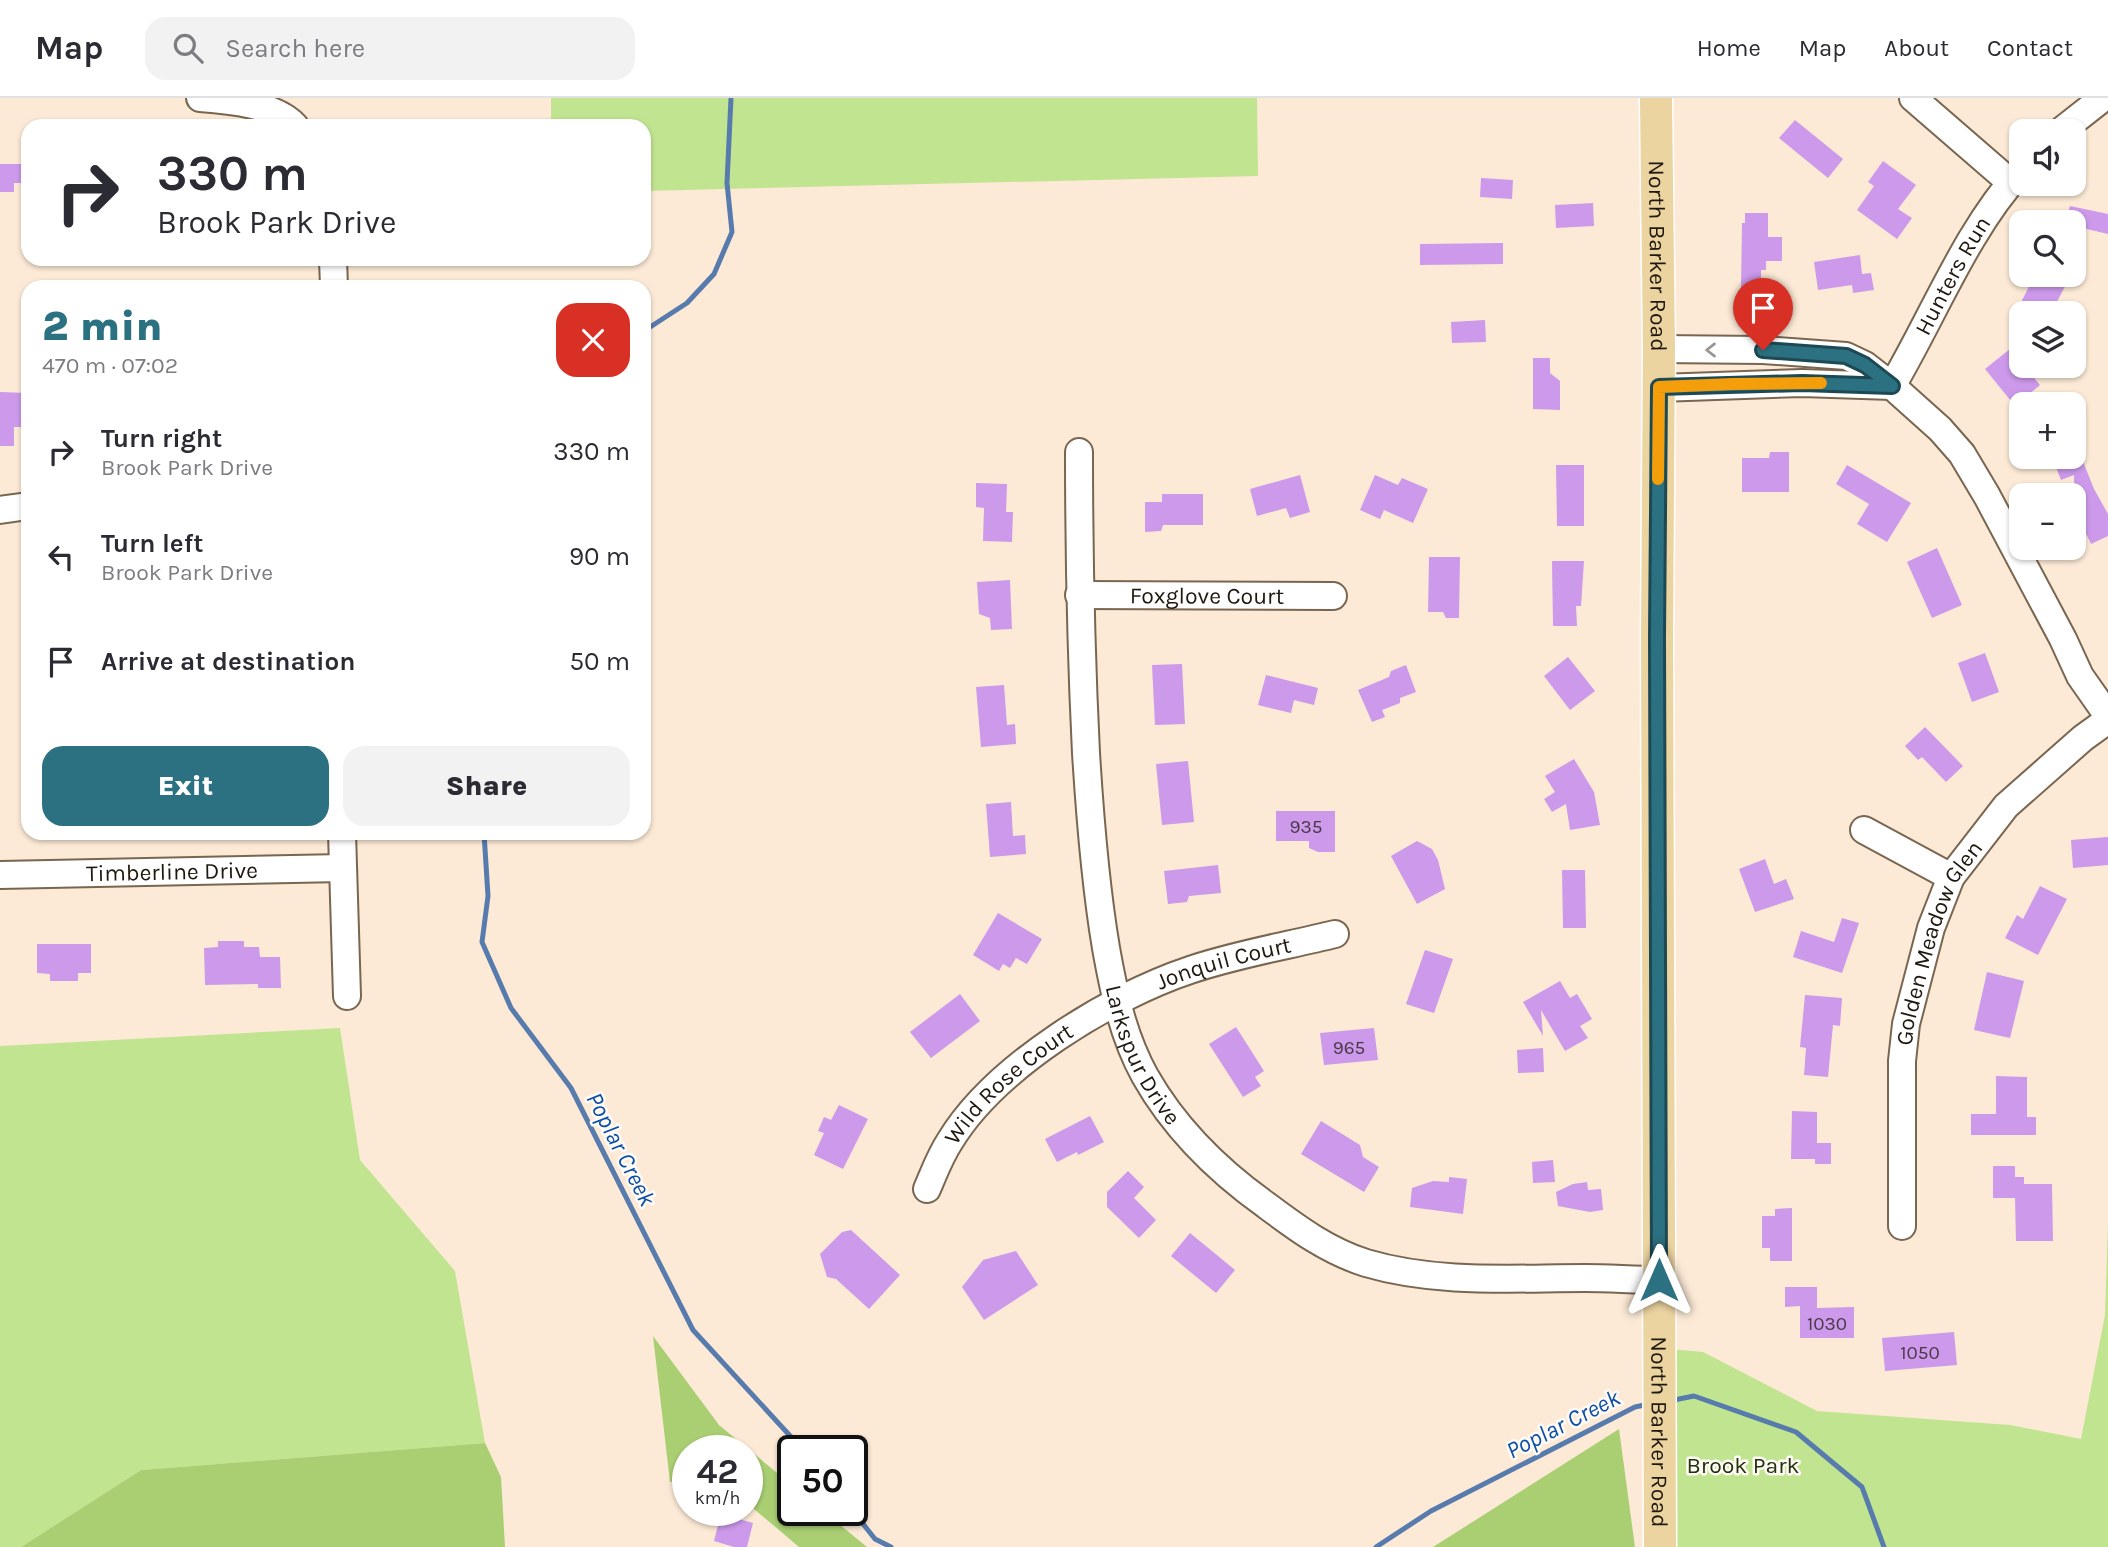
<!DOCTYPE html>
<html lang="en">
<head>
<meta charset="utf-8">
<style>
	:root { --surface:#fff; --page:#f2f2f3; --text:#2b2b33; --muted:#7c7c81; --line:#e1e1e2; --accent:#2c7181 }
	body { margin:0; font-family:Karla,sans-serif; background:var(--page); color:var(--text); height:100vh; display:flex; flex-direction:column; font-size:26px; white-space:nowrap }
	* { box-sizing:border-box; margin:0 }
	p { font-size:23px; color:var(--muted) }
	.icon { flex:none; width:38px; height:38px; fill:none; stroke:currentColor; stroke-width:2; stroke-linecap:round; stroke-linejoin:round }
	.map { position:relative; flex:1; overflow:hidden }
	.details { position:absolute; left:21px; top:182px; width:630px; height:560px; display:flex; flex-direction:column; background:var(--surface); border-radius:21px; box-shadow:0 2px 5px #0004 }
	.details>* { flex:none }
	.guide { position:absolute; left:21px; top:21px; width:630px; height:147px; border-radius:21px; box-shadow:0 2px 5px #0004; background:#fff; color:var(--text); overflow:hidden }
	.controls { position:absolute; left:2009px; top:21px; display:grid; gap:14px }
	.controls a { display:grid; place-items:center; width:77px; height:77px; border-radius:14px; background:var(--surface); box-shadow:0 2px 5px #0004; font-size:35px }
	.speed { position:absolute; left:672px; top:1337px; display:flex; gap:14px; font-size:35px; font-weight:700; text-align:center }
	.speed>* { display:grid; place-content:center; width:91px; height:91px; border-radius:50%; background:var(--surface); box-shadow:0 2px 5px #0004; line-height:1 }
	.speed small { font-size:18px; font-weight:400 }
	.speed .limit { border:4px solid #111; border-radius:10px; background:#fff; color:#111 }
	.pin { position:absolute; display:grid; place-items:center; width:60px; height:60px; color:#fff; margin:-72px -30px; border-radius:50% 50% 50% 0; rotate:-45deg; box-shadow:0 0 7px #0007 }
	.pin .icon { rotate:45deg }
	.me { position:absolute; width:77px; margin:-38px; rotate:0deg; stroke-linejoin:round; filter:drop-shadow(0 0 5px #0008) }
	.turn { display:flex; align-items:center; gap:24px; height:147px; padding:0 21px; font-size:32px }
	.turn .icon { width:91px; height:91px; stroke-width:2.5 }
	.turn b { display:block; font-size:49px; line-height:60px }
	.round { display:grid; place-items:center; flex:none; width:74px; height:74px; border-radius:21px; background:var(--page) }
	.head { display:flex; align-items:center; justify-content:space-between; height:119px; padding:0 21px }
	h1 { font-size:42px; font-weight:800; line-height:52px; color:var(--accent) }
	.primary-button { display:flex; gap:14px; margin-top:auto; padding:14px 21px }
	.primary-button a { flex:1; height:80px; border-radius:21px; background:var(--accent); color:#fff; font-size:28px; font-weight:800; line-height:80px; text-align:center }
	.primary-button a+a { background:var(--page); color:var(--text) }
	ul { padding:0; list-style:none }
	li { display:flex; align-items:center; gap:21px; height:105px; padding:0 21px }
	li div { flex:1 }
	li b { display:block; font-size:26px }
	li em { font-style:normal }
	header { display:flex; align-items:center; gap:42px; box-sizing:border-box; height:98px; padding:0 35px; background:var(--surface); border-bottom:2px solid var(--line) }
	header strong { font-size:33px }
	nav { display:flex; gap:38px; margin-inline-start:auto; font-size:24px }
	.search { width:490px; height:63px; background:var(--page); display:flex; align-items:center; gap:18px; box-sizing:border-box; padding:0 24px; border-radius:21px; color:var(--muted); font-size:26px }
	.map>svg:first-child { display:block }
	.green { fill:#c1e490 }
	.forest { fill:#aacf73 }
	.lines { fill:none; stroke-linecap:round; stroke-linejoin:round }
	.stream { stroke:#587bae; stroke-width:5 }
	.building { fill:#cc99eb }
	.minor-casing { stroke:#796650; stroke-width:30 }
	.major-casing { stroke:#fff; stroke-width:35 }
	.minor { stroke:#fff; stroke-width:26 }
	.major { stroke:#ecd4a1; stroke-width:32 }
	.oneway { stroke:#9a9793 }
	.route-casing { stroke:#1d4954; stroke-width:18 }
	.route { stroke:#2c7181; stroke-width:12 }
	.slow { stroke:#f59e0b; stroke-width:12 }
	.labels { text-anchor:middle; stroke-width:5; stroke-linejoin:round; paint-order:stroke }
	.number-label { font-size:19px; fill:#4a3846 }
	.street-label { font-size:23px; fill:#1f180f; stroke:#fefaf5 }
	.park-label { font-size:23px; fill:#23310b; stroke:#fefaf5 }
	.water-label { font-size:24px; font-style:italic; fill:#0a4ea7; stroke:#fefaf5 }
</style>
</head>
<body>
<header>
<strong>Map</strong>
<div class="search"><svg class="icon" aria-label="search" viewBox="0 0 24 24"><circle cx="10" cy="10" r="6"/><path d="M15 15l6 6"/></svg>Search here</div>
<nav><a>Home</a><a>Map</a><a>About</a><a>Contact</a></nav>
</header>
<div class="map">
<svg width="2108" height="1449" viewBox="0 0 2108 1449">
	<rect width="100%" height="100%" fill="#fcead6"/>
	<g class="green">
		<path d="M551 0H1257L1258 78 644 93V28H551Z"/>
		<path d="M340 930 360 1062 455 1173 485 1345 141 1372 21 1449H0V948Z"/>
		<path d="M2108 1126V1449H1660V1250L1703 1254 1817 1313 2010 1327 2081 1341 2105 1217Z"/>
	</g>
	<g class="forest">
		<path d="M653 1238 719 1327 793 1388V1412H822L867 1449H799L747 1405V1353H688V1384H670Z"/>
		<path d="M1619 1331 1635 1449H1433Z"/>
		<path d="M485 1345 501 1379 505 1449H21L141 1372Z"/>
	</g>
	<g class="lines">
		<g class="stream">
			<path d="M644 233 687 205 714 176 732 134 727 85 731 0"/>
			<path d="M484 735 488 798 482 844 511 910 571 990 693 1232 804 1353"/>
			<path d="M1669 1303 1694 1298 1796 1334 1862 1389 1884 1449"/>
			<path d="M852 1412 875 1441 891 1449"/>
			<path d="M1376 1449 1431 1413 1635 1309 1649 1306"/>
		</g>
	</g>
	<g class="building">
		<path d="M1795 22 1843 61 1828 80 1779 40Z"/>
		<path d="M1883 63 1916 87 1898 111 1912 120 1897 141 1857 112 1874 88 1868 84Z"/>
		<path d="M0 66H25V85H14V94H0Z"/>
		<path d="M1481 80 1513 82 1512 101 1480 99Z"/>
		<path d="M1593 105 1594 128 1556 130 1555 107Z"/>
		<path d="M2070 108 2108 116V136L2074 128V124H2066Z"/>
		<path d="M1745 115H1768V139H1782V163H1766V172H1761V190L1741 191 1742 125H1745Z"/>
		<path d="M1503 145V166L1420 167V146Z"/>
		<path d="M1860 157 1862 176 1871 175 1874 192 1853 195 1852 187 1818 192 1814 164Z"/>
		<path d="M2035 177H2071L2051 215H2030L2018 210Z"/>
		<path d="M1485 222 1486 244 1452 245 1451 224Z"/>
		<path d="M2010 251 2021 268H2024L2040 287 2015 308 1985 271Z"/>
		<path d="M1533 260H1550V275L1560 283V312L1533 311Z"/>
		<path d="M0 294 28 295V329H14V348H0Z"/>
		<path d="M2074 341 2094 391 2108 416V438L2091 446 2074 411V377L2061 382 2052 359H2074Z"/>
		<path d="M1770 354H1789V394H1742V360H1769Z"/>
		<path d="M1556 367H1584V428H1557Z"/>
		<path d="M1847 367 1911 405 1887 444 1857 426 1869 406 1836 386Z"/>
		<path d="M1300 377 1310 414 1290 420 1286 410 1257 418 1250 391Z"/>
		<path d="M1375 377 1398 387 1402 380 1428 391 1413 425 1384 412 1380 421 1360 412Z"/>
		<path d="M976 385 1007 386 1006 414H1013L1012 444 983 443 984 410 976 409Z"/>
		<path d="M1162 396H1203V427H1163L1161 433 1145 434V404H1162Z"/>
		<path d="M1937 450 1962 507 1932 520 1907 464Z"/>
		<path d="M1429 459H1460L1459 520H1446L1443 514H1428Z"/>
		<path d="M1552 463H1584L1581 508H1576L1577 528H1553Z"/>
		<path d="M1010 482 1012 531 991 532 990 520 979 516 977 484Z"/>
		<path d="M1985 555 1999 594 1972 604 1958 565Z"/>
		<path d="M1568 559 1595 593 1570 612 1544 578Z"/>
		<path d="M1182 566 1185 626 1155 627 1152 567Z"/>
		<path d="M1406 567 1416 594 1400 600V605L1382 612 1385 619 1372 624 1358 592 1389 579 1391 573Z"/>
		<path d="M1266 577 1318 590 1314 607 1294 602 1291 615 1258 607Z"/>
		<path d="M1004 587 1007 627 1015 626 1016 646 981 649 976 589Z"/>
		<path d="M1925 629 1963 668 1946 684 1922 659 1918 662 1905 648Z"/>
		<path d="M1574 661 1594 694 1600 727 1570 732 1566 706 1552 714 1544 701 1555 694 1545 678Z"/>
		<path d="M1188 663 1194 724 1162 727 1156 666Z"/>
		<path d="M1011 704 1013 738 1025 737 1026 756 990 759 986 706Z"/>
		<path d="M1276 713H1335V754H1318L1309 750V743H1276Z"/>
		<path d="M2108 739V767L2073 770 2071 742Z"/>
		<path d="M1417 743 1432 751 1438 762 1445 791 1417 806 1391 758Z"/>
		<path d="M1765 761 1774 786 1786 781 1794 801 1755 814 1739 771Z"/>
		<path d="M1218 767 1221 795 1189 798 1187 804 1168 806 1164 773Z"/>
		<path d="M1562 772H1585L1586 830H1563Z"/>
		<path d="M2040 788 2067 801 2038 857 2005 840 2017 817 2023 821Z"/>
		<path d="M998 815 1042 841 1027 866 1016 860 1010 870 1003 866 999 873 973 857Z"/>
		<path d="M1842 820 1859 825 1842 875 1793 859 1801 833 1834 844Z"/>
		<path d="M218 843H244V849H259L260 859H280L281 890H258V886L205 887 204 850 218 849Z"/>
		<path d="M37 846H91V875H78V883H50V876L37 875Z"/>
		<path d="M1425 852 1453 861 1434 915 1406 906Z"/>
		<path d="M1987 874 2024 883 2010 940 1974 932Z"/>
		<path d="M1560 883 1570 900 1577 896 1592 921 1580 928 1588 940 1565 953 1541 912 1543 938 1523 904Z"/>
		<path d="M960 896 980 923 931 960 910 934Z"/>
		<path d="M1805 897 1842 900 1840 928 1833 927 1828 979 1804 977 1806 950 1800 949Z"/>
		<path d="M1236 929 1264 973 1255 979 1261 988 1243 999 1209 946Z"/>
		<path d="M1374 930 1378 962 1324 967 1320 935Z"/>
		<path d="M1543 950 1544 974 1518 975 1517 952Z"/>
		<path d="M1996 978 2027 979V1019H2036V1037H1971V1016H1996Z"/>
		<path d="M839 1007 868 1021 843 1071 814 1057 824 1035 818 1033 824 1019 831 1022Z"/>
		<path d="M1792 1013 1817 1014V1045H1831V1066H1815V1061H1791Z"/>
		<path d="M1090 1018 1104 1044 1078 1057 1077 1054 1057 1064 1045 1041Z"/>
		<path d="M1321 1023 1360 1047 1363 1059 1379 1069 1364 1094 1301 1056Z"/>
		<path d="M1553 1062 1555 1084 1533 1085 1532 1064Z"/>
		<path d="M1993 1068H2015V1079H2024V1086H2052L2053 1143H2016L2015 1100H1993Z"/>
		<path d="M1128 1073 1144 1089 1134 1100 1156 1122 1139 1140 1107 1109V1094Z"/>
		<path d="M1449 1079 1467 1081 1463 1116 1410 1109 1412 1090 1433 1083 1449 1084Z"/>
		<path d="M1587 1084 1588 1092 1601 1091 1603 1112 1590 1114 1558 1108 1556 1094 1573 1086Z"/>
		<path d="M1792 1110V1163H1770V1150H1762V1118H1775V1111Z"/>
		<path d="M851 1132 900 1177 869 1211 836 1181 827 1179 820 1156 842 1134Z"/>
		<path d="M1190 1135 1235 1172 1216 1195 1171 1158Z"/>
		<path d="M1016 1153 1038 1187 984 1222 962 1189 983 1162Z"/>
		<path d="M1785 1189H1817V1210L1854 1209V1240H1800V1208L1785 1209Z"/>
		<path d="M1954 1234 1957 1267 1885 1273 1882 1240Z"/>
		<path d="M721 1416 753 1425 747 1449H734L714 1443Z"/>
	</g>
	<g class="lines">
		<g class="minor-casing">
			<g id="minor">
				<path d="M200 0C228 2 275 6 295 28"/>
				<path d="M1913 0 2010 84"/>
				<path d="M2061 33 2103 0"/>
				<path d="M333 161 334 189"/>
				<path d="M1659 251 1763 252 1846 258 1865 267 1892 288 1940 331 1962 356 1987 398 2063 541 2080 578 2108 618"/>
				<path id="s1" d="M1892 288C1933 219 1967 131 2021 73"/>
				<path d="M1659 290 1802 285 1892 288"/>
				<path id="s2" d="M1079 354C1079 455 1081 554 1086 655 1090 720 1095 785 1106 850 1114 895 1123 938 1145 978 1175 1031 1217 1072 1266 1107 1298 1131 1328 1153 1366 1165 1437 1186 1512 1180 1585 1180 1610 1180 1634 1182 1659 1182"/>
				<path d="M0 412 28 408"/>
				<path id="s3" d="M1079 497 1333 498"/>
				<path d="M1864 732 1951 779"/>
				<path d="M342 735 347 898"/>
				<path id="s4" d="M0 777 343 770"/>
				<path id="s5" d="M927 1091C934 1075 940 1058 950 1043 995 969 1109 899 1190 872 1237 856 1286 848 1335 836"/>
				<path id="s6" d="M1902 1128V963L1906 926 1931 830 1951 779 2006 708 2083 640 2108 622"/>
			</g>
		</g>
		<g class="major-casing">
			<g id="major">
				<path id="s7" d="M1656 0 1659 251 1657 540 1660 1449"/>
			</g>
		</g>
		<use href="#minor" class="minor"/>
		<use href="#major" class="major"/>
	</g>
	<defs><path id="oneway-chevron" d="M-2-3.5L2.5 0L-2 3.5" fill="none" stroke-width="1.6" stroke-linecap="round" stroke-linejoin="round" transform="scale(1.75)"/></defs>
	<use class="oneway" href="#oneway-chevron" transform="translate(1711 252) rotate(-180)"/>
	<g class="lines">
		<g class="route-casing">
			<path id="route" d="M1659 1182 1657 540 1659 289 1802 285 1892 288 1865 267 1846 258 1763 252"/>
		</g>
		<use href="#route" class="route"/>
		<path class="slow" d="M1658 381 1659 289 1733 286 1821 285"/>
	</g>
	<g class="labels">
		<g class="number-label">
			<text x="1306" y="735">935</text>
			<text x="1349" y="956">965</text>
			<text x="1827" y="1232">1030</text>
			<text x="1920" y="1261">1050</text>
		</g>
		<g class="street-label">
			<text dy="8" stroke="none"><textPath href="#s7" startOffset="158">North Barker Road</textPath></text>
			<text dy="8" stroke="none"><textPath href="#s1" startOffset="126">Hunters Run</textPath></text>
			<text dy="8" stroke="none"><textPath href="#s3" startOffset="128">Foxglove Court</textPath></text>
			<text dy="8" stroke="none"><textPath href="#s4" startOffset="172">Timberline Drive</textPath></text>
			<text dy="8" stroke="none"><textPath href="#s6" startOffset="290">Golden Meadow Glen</textPath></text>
			<text dy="8" stroke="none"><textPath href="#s5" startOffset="387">Jonquil Court</textPath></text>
			<text dy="8" stroke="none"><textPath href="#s2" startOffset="611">Larkspur Drive</textPath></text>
			<text dy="8" stroke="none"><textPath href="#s5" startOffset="136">Wild Rose Court</textPath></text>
			<text dy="8" stroke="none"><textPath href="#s7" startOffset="1334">North Barker Road</textPath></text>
		</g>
		<g class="park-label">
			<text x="1743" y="1375">Brook Park</text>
		</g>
		<g class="water-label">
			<text transform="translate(621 1051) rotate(63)" y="8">Poplar Creek</text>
			<text transform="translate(1563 1326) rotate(-27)" y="8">Poplar Creek</text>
		</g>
	</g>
</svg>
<div class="controls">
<a><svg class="icon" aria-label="sound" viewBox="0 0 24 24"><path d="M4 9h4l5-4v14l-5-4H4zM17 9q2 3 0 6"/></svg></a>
<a><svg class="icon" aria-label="search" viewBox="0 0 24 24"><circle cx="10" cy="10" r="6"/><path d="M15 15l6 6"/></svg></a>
<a><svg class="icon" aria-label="layers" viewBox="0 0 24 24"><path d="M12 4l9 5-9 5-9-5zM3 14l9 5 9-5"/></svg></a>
<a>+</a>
<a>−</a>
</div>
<div class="speed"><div>42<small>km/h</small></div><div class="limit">50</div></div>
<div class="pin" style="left:1763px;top:252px;background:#d93025"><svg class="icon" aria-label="arrive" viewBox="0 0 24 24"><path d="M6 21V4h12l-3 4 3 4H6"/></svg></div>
<svg class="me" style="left:1659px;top:1182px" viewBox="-20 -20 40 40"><path d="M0-17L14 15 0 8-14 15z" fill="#2c7181" stroke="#fff" stroke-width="4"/></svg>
<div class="guide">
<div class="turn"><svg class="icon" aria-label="right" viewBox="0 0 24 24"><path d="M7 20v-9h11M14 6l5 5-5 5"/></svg><div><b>330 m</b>Brook Park Drive</div></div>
</div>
<section class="details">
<div class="head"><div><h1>2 min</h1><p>470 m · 07:02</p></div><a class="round" style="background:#d93025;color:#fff"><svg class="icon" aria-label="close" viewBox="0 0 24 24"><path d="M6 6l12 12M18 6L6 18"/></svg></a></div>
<ul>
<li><svg class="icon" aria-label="right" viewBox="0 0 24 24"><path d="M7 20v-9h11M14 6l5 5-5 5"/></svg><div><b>Turn right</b><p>Brook Park Drive</p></div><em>330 m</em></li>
<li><svg class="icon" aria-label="left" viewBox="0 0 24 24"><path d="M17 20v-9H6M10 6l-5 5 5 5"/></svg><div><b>Turn left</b><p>Brook Park Drive</p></div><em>90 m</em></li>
<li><svg class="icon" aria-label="arrive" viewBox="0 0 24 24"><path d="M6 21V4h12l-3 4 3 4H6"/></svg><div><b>Arrive at destination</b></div><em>50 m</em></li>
</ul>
<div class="primary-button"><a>Exit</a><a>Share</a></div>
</section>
</div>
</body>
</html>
